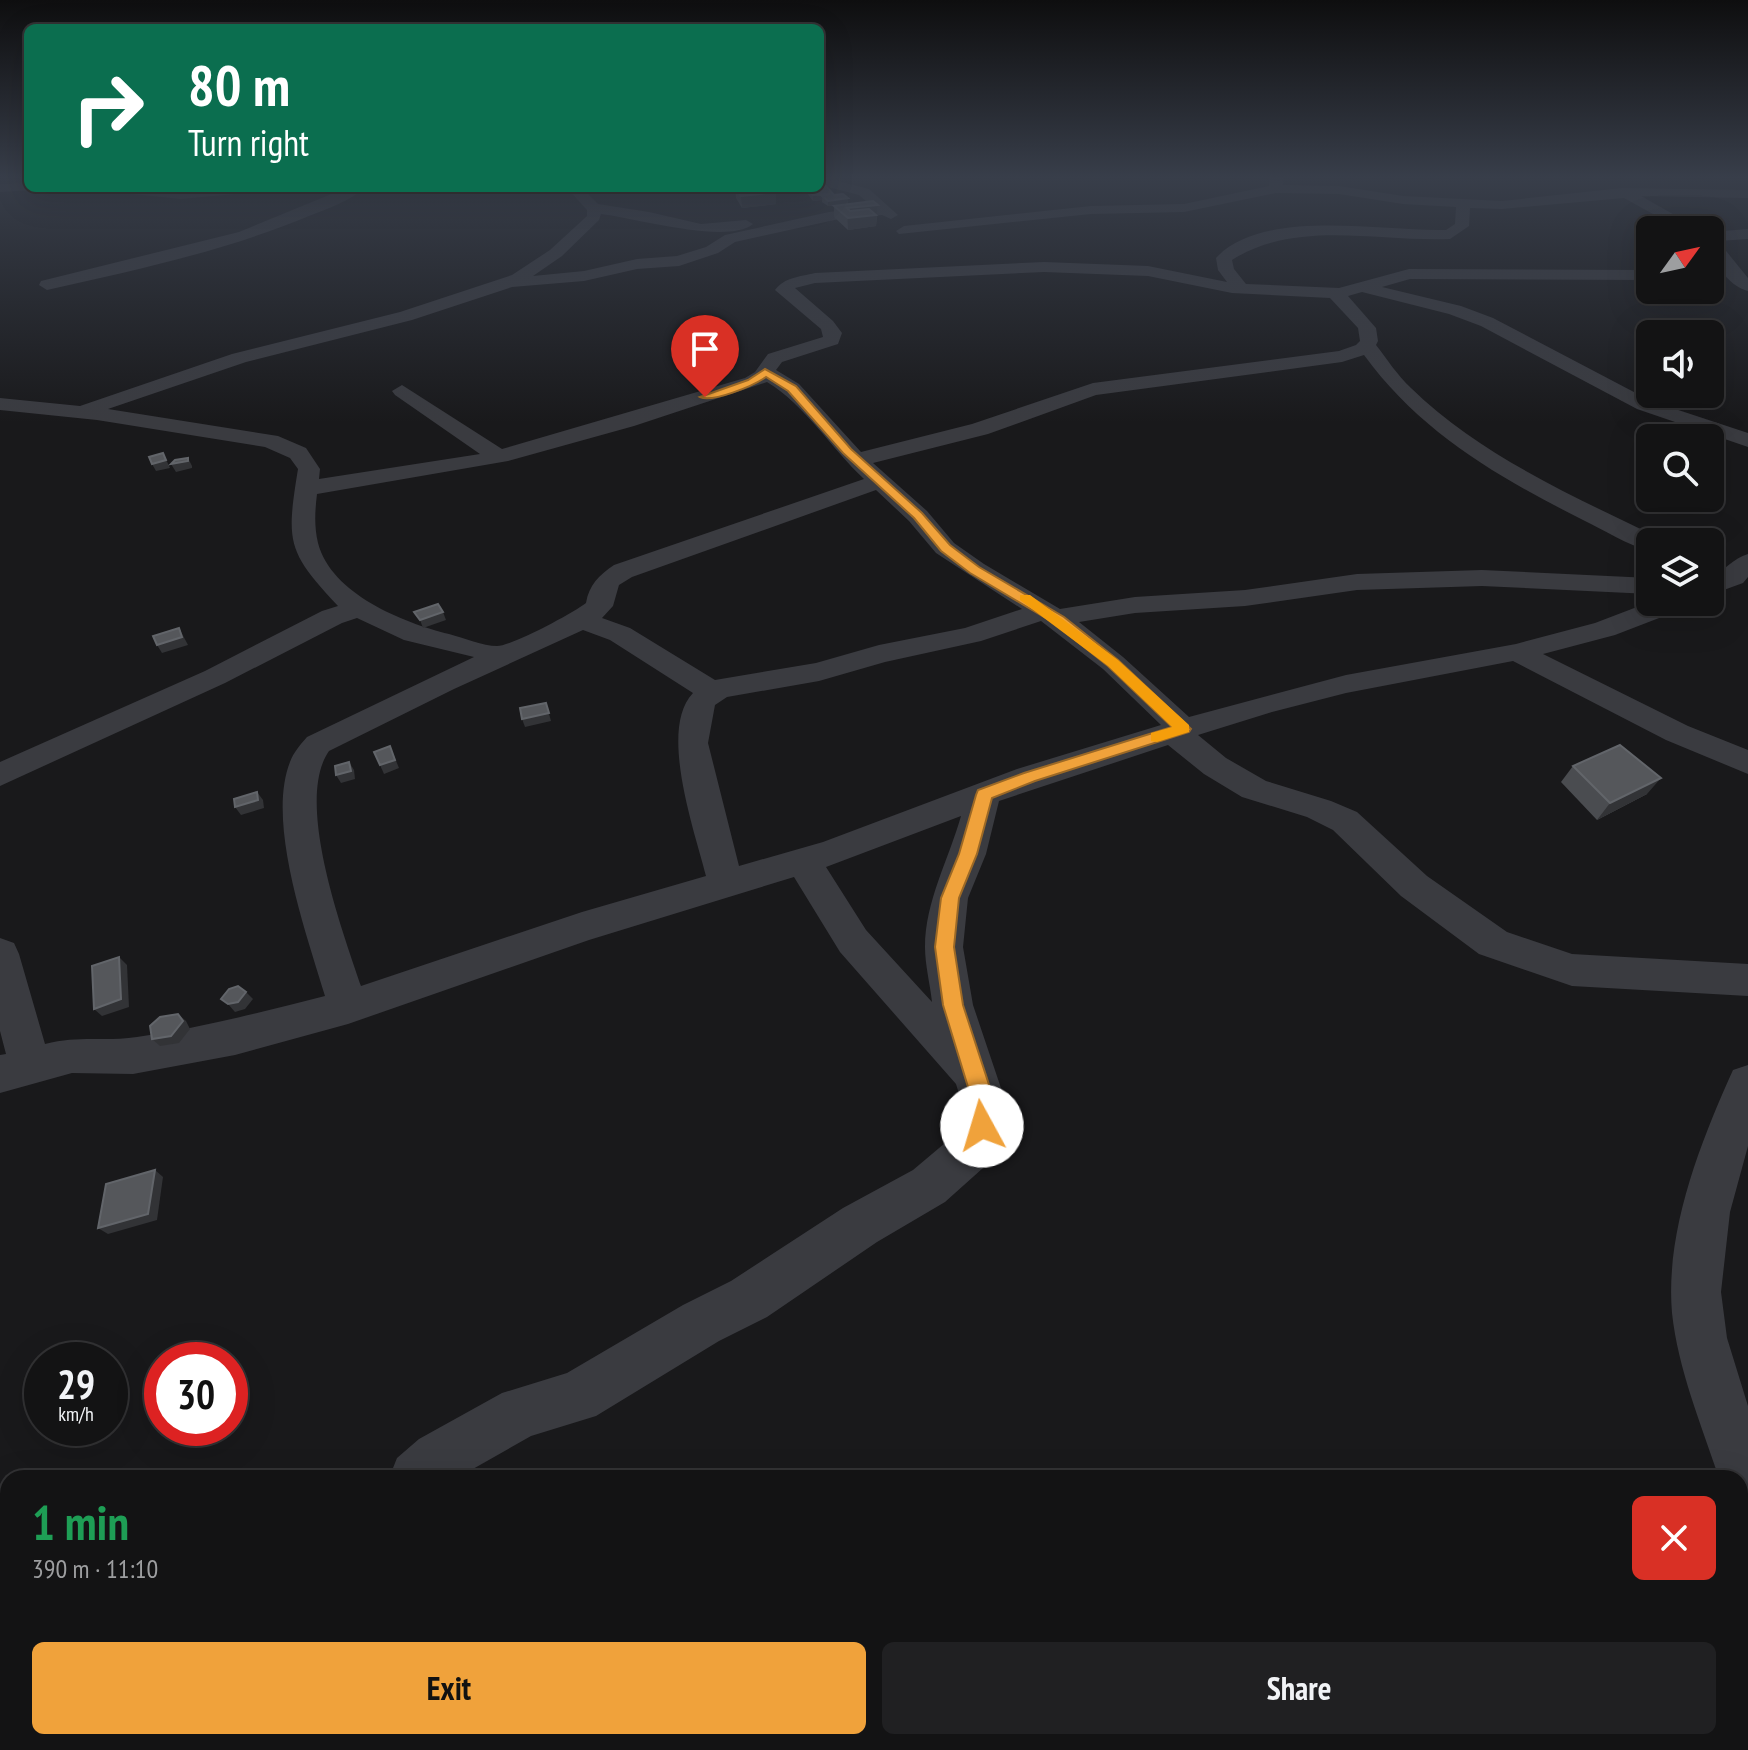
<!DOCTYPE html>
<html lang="en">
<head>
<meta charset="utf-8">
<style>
	:root { --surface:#131314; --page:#202022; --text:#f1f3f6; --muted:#9d9ea0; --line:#323234; --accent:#f0a23b }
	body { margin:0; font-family:"PT Sans Narrow",sans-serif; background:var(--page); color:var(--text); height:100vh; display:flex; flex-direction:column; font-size:30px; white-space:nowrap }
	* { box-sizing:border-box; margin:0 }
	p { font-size:26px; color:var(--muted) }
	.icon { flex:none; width:44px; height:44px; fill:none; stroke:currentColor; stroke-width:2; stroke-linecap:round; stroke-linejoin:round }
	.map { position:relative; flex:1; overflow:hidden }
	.details { position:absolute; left:0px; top:1470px; width:1748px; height:280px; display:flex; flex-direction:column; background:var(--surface); border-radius:24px 24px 0 0; box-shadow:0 8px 32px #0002,0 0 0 2px var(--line) }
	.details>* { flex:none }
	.top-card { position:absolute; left:24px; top:24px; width:800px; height:168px; border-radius:12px; box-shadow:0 8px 32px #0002,0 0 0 2px var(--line); background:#0b6e4f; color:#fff; overflow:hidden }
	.needle { width:52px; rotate:57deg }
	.tools { position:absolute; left:1636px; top:216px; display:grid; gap:16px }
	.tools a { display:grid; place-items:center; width:88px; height:88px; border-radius:12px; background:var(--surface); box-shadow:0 8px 32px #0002,0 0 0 2px var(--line); font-size:40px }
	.speed { position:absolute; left:24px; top:1342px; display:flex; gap:16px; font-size:40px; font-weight:700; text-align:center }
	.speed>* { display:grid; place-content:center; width:104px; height:104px; border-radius:50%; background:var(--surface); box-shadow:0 8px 32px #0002,0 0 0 2px var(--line); line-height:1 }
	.speed small { font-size:20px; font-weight:400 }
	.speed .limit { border:12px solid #d22; background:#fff; color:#111 }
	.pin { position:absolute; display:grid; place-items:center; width:68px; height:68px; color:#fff; margin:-82px -34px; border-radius:50% 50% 50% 0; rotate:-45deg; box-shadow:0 0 8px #0007 }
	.pin .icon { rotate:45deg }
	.me { position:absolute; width:88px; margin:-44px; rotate:354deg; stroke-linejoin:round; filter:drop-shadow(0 0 6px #0008) }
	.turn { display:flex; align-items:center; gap:28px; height:168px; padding:0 32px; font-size:36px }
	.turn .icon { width:104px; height:104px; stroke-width:2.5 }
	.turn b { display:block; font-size:56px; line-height:68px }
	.round { display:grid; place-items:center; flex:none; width:84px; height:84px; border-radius:12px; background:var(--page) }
	.head { display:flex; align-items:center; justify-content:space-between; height:136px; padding:0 32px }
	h1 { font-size:48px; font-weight:600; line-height:60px; color:#1e9e55 }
	.primary-button { display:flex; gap:16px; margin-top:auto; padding:16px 32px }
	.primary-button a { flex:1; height:92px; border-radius:12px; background:var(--accent); color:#111; font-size:32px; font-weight:600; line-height:92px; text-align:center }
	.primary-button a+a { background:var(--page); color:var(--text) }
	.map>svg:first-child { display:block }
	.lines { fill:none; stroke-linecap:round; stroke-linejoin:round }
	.minor { fill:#3a3b40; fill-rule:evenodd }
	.wall { fill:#4a4c50 }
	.shaded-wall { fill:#323336 }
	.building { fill:#55575b; stroke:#62656a; stroke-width:2 }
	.route { fill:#f0a23b; stroke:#9c6926; stroke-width:2 }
	.slow { fill:#f59e0b }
</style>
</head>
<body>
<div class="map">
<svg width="1748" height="1750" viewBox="0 0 1748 1750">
	<rect width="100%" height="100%" fill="#19191b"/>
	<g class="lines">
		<g class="minor">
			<path d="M820 177H833L838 181 869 189 898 215 891 219 882 215 839 219 735 242 718 253 679 266 637 269 584 281 512 287 412 320 246 362 108 409 278 436 306 448 320 469 319 479 480 454 395 395 392 391 402 385 502 449 745 378 755 372 768 354 823 337 821 329 775 290C785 277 799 277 815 273L1044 262 1148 266 1227 282 1218 270 1216 258C1263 207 1384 232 1446 230L1455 224 1456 207 1403 204 1339 194 1276 193 1184 212 1091 214 899 234 896 231 904 226 1091 206 1184 204 1269 186 1270 177H1284L1283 185 1339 186 1403 196 1502 201 1622 188 1748 190V198L1641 196 1701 230H1682L1624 198 1502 209 1470 208 1469 226 1450 239C1378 242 1296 219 1232 260L1234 269 1246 284 1339 288 1409 269 1650 270V280L1410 279 1382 287 1461 306 1493 318 1651 401 1748 433V447L1637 409 1481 326 1449 314 1362 292 1348 296 1376 328 1378 341 1376 345C1387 359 1397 375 1411 388 1481 456 1573 496 1659 538L1662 542H1650V551C1627 545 1604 530 1583 520 1498 477 1421 433 1364 355L1342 362 1096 395 988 434 873 463 927 511 954 543 984 564 1060 609 1135 597 1245 590 1357 574 1482 570 1650 578V594L1482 586 1357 590 1245 606 1135 613 1079 622 1123 657 1189 717 1346 675 1516 644 1595 623 1650 602H1689L1685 608 1615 635 1543 654 1688 726 1748 750V774L1666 740 1513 661 1346 693 1272 712 1198 735 1226 758 1266 781 1331 801 1357 812 1427 876 1507 932 1572 954 1748 964V996L1572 986 1479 954 1401 896 1333 830 1307 817 1242 797 1204 774 1168 745 999 801 986 854 968 898 963 947 973 1005 1004 1097V1126L983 1168 945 1202 877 1242 767 1317 719 1341 596 1416 531 1436 457 1478H389L397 1458 419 1439 502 1393 567 1373 683 1305 731 1281 843 1208 913 1170 951 1138 960 1123V1097L956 1084 840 952 794 877 589 940 348 1024 235 1055 133 1074 72 1073 0 1093V1055L6 1054 0 1031V938L14 943 19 954 45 1044C80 1035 104 1042 137 1037 200 1028 263 1012 325 996 307 935 266 823 290 762 293 753 301 744 307 737L474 657 404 640 357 618 342 623 225 683 0 786V762L205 671 322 611 338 606C287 551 286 543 298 469L290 458 265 447 97 420 0 410V398L80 406 232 354 400 312 512 275 550 250 587 216V210L567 188H582L598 204 649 212 701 224 746 220 753 224C728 245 635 218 601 214L599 220 562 256 533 276 584 271 637 259 677 256 706 247 725 235 829 212 873 207 859 195 828 187ZM1044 272 1148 276 1232 293 1330 298 1358 328 1360 341 1356 345 1339 351 1093 383 972 424 861 452 799 384 776 370 782 362 838 344 842 333 833 321 795 288 815 283ZM767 382C805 405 831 448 864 479L614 565C599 575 589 585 586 603 573 613 512 646 497 646 483 646 464 638 449 634 404 623 331 594 318 543 314 526 315 511 317 494L508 461 634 426ZM876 490 909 521 936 553 1022 609 965 628 879 645 816 663 715 680 630 628 602 618 613 606 619 585 632 577ZM1041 621 1103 669 1161 725 1017 769 823 842 739 866 708 743 715 705 727 697 819 681 885 662 981 641ZM583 630 610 640 693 693C658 729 695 832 706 876L582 912 361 986C343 932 294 801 329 751L454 689ZM961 816C949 859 925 901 925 947 925 965 930 984 932 1002L866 930 826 867Z"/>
			<path d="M28 183V188L33 190 0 192V184Z"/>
			<path d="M106 188 181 191 263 188 256 192 181 199 113 192Z"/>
			<path d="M346 188H364C350 201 327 209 309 216 225 251 136 270 47 290L39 285 41 281 239 232Z"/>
			<path d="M1748 229V239L1718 241 1748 278V291C1723 284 1710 255 1710 232Z"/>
			<path d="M1748 554V577L1743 583 1710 595V577C1725 571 1733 558 1748 554Z"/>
			<path d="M1748 1065V1146L1730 1212 1721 1292 1727 1338 1748 1406V1509L1740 1506V1478H1719C1701 1424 1678 1369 1672 1313 1665 1232 1700 1143 1733 1070Z"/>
			<path d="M156 1742H222L219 1750H153Z"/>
		</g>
	</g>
	<g class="wall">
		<path d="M735 188 776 192V204L742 208 736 198Z"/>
		<path d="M807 188 848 198V204L878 205 876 226 848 230 834 217V206H828L822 202V200L813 201 807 193Z"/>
		<path d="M1573 766 1647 794 1597 820 1561 782Z"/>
	</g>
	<g class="shaded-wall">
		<path d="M776 192V204L742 208 741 196Z"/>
		<path d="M830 194 822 196V200L813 201V195Z"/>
		<path d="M848 198V204L828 206V201Z"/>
		<path d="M878 205 876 226 848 230 847 208Z"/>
		<path d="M163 453 170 468 156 471 152 464Z"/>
		<path d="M188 458 192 466V468L176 472 171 464Z"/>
		<path d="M443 612 446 620 423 628 420 620Z"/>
		<path d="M179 628 188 645 162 653 157 645Z"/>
		<path d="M546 703 551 721 525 727 522 719Z"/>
		<path d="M390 746 399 768 384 774 380 765Z"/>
		<path d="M349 762 354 770 355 779 341 783 336 775Z"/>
		<path d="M1661 778 1647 794 1597 820 1610 803Z"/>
		<path d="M257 792 263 800 264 808 241 815 235 807Z"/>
		<path d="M119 957 127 965 129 1007 102 1016 94 1009Z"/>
		<path d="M246 992 253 999 245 1009 235 1012 228 1004Z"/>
		<path d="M178 1014 186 1021 190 1029 179 1043 160 1046 152 1039Z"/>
		<path d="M155 1170 163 1177 157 1220 108 1234 98 1228Z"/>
	</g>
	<g class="building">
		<path d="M820 186H826L834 195 843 194 848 198 828 201 822 196 830 194 813 195 808 188H820Z"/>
		<path d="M735 188H772L776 192 741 196Z"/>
		<path d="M873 201 878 205 847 208 850 211 869 209 876 215 848 218 834 206Z"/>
		<path d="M163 453 166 460 152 464 149 457Z"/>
		<path d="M188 458V461L171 464 175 460Z"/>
		<path d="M438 604 443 612 420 620 414 612Z"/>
		<path d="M179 628 182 637 157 645 153 636Z"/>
		<path d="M546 703 549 713 522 719 520 708Z"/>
		<path d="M1620 745 1661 778 1610 803 1573 766Z"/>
		<path d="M390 746 395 760 380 765 374 752Z"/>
		<path d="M349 762 351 771 336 775 335 766Z"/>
		<path d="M257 792 258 800 235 807 234 799Z"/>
		<path d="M119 957 121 999 94 1009 92 966Z"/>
		<path d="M238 986 246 992 238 1002 228 1004 221 999 229 989Z"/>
		<path d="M178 1014 183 1021 171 1036 152 1039 150 1026 160 1017Z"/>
		<path d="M155 1170 148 1214 98 1228 106 1184Z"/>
		<path d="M8 1499V1530H0V1507Z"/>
	</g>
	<linearGradient id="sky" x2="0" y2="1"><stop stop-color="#0e0e0f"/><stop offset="0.42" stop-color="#383e4a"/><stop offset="1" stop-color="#383e4a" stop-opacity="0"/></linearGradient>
	<rect width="1748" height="422" fill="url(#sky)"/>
	<path class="route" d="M765 369 796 386 851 449 922 513 950 545 979 567 1064 617 1118 660 1191 729 1189 732 1035 781 992 798 977 854 959 898 954 947 963 1005 993 1097V1126L990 1134 982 1137 974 1134 971 1126V1097L943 1005 935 947 941 898 959 854 976 795 978 790 1024 773 1172 727 1108 666 1054 623 970 573 941 551 914 518 843 453 788 391 766 377C753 386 712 403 700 397L748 380Z"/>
	<path class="slow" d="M1020 595H1030L1118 660 1189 725V732L1157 742 1151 741V733L1172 727 1108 666 1020 600Z"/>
</svg>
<div class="tools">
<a><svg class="needle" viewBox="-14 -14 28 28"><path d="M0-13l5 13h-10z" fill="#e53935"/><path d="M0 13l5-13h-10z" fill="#9d9ea0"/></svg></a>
<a><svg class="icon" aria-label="sound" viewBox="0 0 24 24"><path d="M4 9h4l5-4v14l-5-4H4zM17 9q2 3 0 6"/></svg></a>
<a><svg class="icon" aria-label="search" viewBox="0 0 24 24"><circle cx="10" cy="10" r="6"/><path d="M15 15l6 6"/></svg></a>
<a><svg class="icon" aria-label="layers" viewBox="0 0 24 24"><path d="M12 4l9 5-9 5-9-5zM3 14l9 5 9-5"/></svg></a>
</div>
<div class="speed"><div>29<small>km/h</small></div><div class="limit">30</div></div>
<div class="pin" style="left:705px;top:397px;background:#d93025"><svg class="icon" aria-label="arrive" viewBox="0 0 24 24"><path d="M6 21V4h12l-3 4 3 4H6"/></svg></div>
<svg class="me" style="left:982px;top:1126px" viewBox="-20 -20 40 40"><circle r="19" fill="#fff"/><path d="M0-13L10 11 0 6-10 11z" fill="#f0a23b"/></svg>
<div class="top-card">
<div class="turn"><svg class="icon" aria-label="right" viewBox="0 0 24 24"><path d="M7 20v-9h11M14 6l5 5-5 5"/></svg><div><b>80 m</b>Turn right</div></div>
</div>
<section class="details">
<div class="head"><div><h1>1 min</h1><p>390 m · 11:10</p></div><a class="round" style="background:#d93025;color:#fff"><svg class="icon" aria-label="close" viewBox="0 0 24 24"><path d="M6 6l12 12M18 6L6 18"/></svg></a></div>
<div class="primary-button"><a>Exit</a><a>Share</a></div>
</section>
</div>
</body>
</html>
